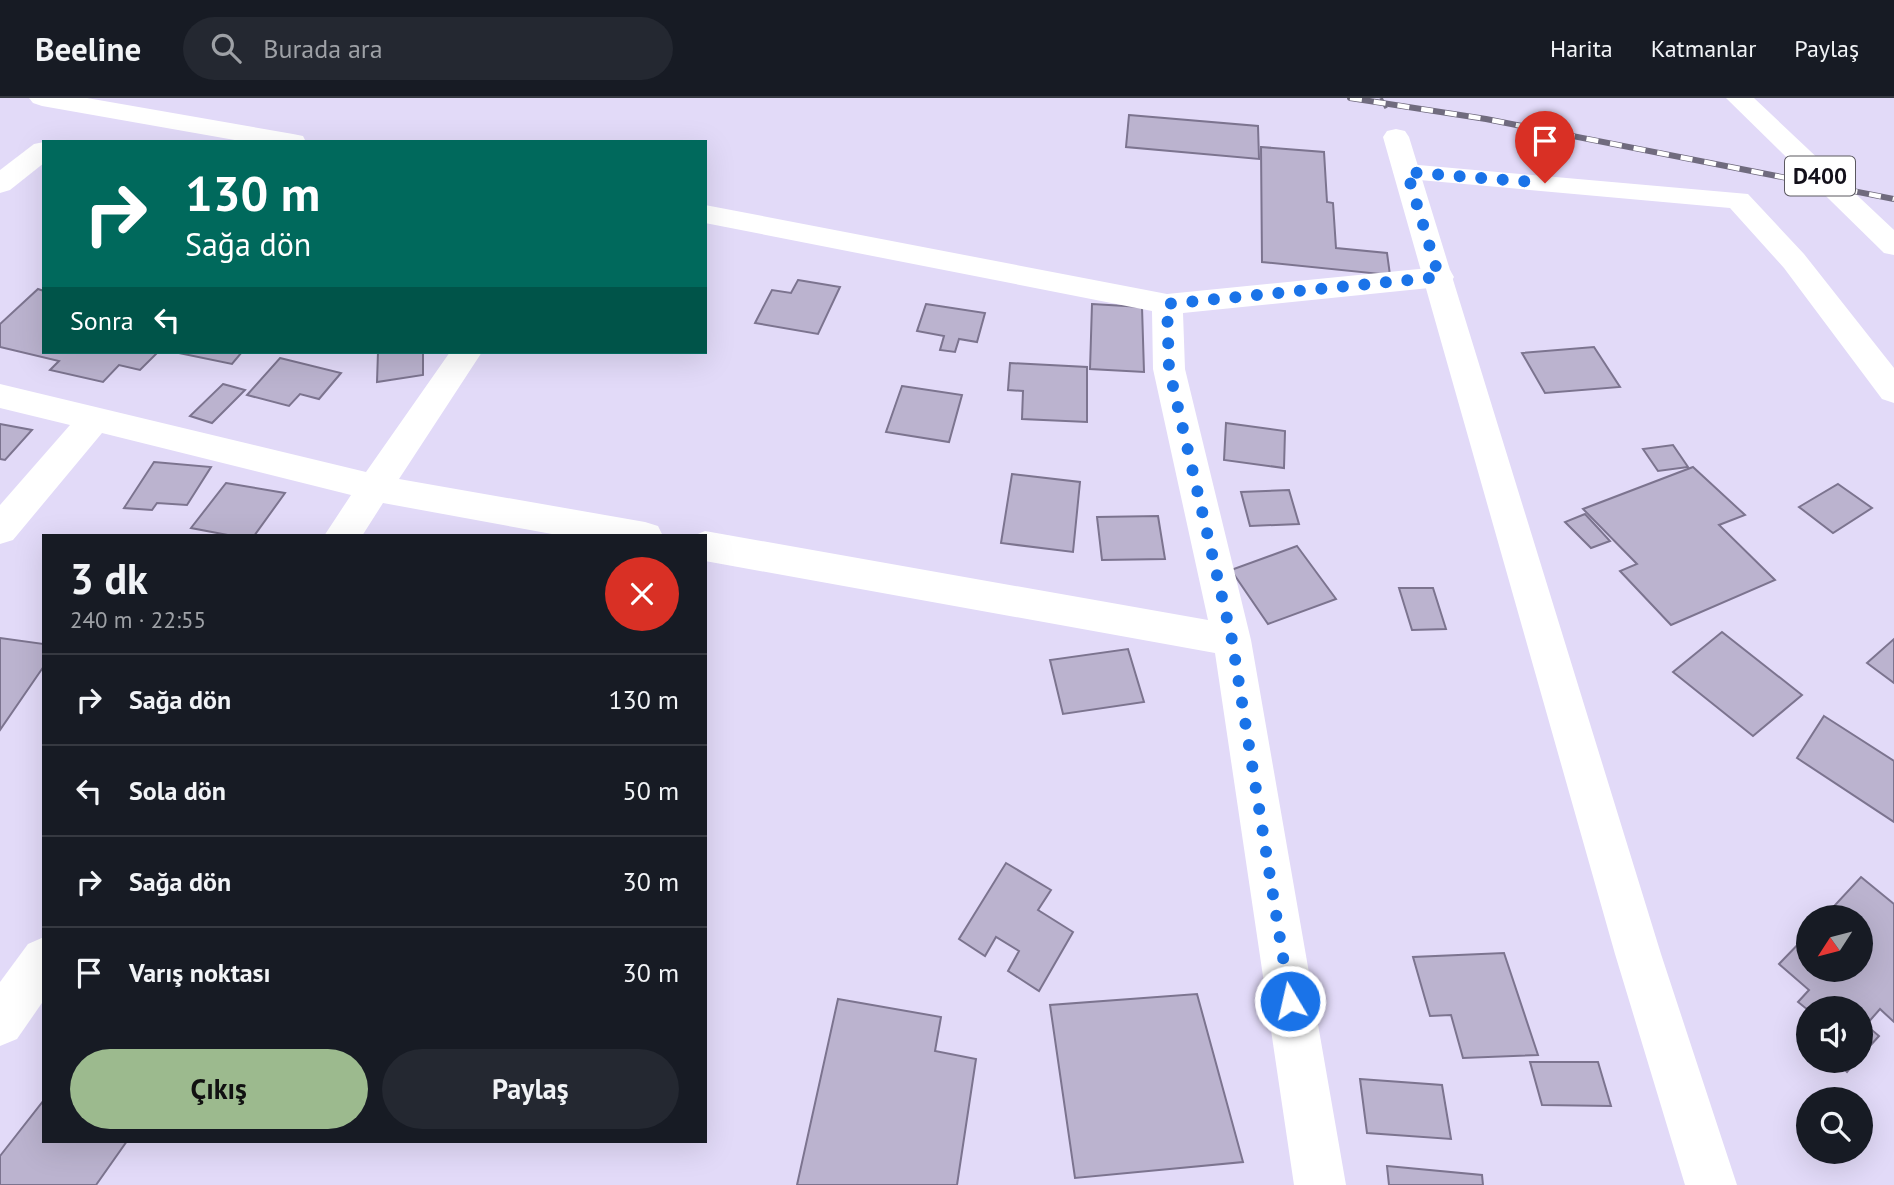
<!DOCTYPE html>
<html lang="tr">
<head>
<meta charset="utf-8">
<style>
	:root { --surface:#171b24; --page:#242831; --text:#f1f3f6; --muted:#9ea1a6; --line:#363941; --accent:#9cba8e }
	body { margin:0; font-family:"PT Sans",sans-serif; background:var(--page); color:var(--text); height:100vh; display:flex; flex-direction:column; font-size:26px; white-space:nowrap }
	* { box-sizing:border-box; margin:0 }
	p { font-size:23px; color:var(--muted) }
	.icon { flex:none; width:38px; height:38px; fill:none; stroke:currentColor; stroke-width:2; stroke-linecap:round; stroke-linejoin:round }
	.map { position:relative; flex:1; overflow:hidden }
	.side { position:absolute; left:42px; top:436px; width:665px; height:609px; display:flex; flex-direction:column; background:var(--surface); border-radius:0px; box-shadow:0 7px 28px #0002 }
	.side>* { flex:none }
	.hud { position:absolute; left:42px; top:42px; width:665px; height:214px; border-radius:0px; box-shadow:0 7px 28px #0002; background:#00695c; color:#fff; overflow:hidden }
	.needle { width:46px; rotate:234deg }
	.buttons { position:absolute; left:1796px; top:807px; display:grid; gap:14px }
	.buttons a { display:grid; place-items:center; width:77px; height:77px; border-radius:50%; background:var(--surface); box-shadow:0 7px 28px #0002; font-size:35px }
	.pin { position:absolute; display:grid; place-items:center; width:60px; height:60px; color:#fff; margin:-72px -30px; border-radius:50% 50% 50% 0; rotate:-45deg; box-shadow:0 0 7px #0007 }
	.pin .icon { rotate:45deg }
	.me { position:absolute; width:77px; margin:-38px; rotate:351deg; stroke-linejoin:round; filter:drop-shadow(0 0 5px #0008) }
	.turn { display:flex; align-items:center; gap:24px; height:147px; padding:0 28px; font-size:32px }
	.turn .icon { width:91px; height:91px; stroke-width:2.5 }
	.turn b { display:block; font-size:49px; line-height:60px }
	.then { display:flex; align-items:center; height:66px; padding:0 28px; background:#0003; gap:14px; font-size:26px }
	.round { display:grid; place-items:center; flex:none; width:74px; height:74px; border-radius:37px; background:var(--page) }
	.summary { display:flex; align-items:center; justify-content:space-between; height:119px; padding:0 28px }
	h1 { font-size:42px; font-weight:700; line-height:52px }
	.action { display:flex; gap:14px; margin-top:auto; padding:14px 28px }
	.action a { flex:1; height:80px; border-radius:42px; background:var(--accent); color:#111; font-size:28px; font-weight:700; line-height:80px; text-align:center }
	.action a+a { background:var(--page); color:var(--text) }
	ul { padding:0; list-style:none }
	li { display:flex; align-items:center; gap:21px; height:91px; padding:0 28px; border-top:2px solid var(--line) }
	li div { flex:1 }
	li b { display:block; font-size:26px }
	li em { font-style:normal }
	header { display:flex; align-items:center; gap:42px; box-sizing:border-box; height:98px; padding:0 35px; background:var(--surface); border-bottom:2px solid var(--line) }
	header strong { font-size:33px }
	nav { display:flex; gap:38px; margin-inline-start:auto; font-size:24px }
	.search { width:490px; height:63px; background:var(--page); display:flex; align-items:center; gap:18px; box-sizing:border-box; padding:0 24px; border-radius:38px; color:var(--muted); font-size:26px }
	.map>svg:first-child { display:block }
	.building { fill:#bbb3cf; stroke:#7c748f; stroke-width:2 }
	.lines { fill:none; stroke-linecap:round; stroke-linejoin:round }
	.path { stroke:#797488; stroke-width:3.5; stroke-dasharray:4.5 2.5; stroke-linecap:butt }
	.minor { fill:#fff; fill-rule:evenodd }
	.tertiary { fill:#fff; fill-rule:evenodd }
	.primary { fill:#fff; fill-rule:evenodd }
	.rail-casing { stroke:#706b7e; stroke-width:6 }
	.rail { stroke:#fff; stroke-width:4.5; stroke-dasharray:12; stroke-linecap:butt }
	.route { stroke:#1a73e8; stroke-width:12; stroke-dasharray:0 21.6 }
	.labels { text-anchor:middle; stroke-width:5; stroke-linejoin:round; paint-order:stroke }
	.shield { fill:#fff; stroke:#5a585f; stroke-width:2 }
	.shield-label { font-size:23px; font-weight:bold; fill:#13101a }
</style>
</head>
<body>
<header>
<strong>Beeline</strong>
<div class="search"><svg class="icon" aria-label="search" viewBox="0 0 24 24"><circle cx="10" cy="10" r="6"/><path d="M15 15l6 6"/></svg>Burada ara</div>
<nav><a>Harita</a><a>Katmanlar</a><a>Paylaş</a></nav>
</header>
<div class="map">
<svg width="1894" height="1087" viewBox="0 0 1894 1087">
	<rect width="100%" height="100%" fill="#e2daf8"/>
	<g class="building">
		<path d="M1129 17 1258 28 1259 61 1126 49Z"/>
		<path d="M1261 49 1324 54 1327 104 1333 105 1336 150 1387 155 1390 177 1262 164Z"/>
		<path d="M798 182 840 189 818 236 755 225 772 192 791 195Z"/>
		<path d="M38 191 44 193V254H158L140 272 119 267 103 284 50 272 59 263 0 249V226Z"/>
		<path d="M926 206 985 215 977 244 959 241 955 254 940 252 944 238 917 233Z"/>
		<path d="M1092 206 1142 209 1144 274 1090 271Z"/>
		<path d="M1594 249 1620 289 1545 295 1522 255Z"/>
		<path d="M174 254H242L232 266Z"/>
		<path d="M378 254H423V277L377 284Z"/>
		<path d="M280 260 341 275 319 301 300 296 289 308 247 297Z"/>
		<path d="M1010 265 1087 269V324L1022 321 1023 293 1008 292Z"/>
		<path d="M223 286 245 292 212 325 190 318Z"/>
		<path d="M902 288 962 297 949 344 886 334Z"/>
		<path d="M1226 325 1285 333 1284 370 1224 362Z"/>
		<path d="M0 326 32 332 5 362 0 361Z"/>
		<path d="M1673 347 1688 369 1658 373 1643 351Z"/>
		<path d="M154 364 211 369 187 407 157 405 152 412 124 410Z"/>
		<path d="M1693 369 1745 417 1719 427 1775 482 1671 527 1620 473 1637 466 1583 411Z"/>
		<path d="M1012 376 1080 384 1073 454 1001 445Z"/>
		<path d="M226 385 285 395 254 438H233L191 430Z"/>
		<path d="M1838 386 1872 410 1833 435 1799 409Z"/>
		<path d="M1289 392 1299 426 1250 428 1241 394Z"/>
		<path d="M1585 416 1610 443 1591 450 1565 424Z"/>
		<path d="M1158 418 1165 461 1102 462 1097 419Z"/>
		<path d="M1297 448 1336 501 1268 526 1231 472Z"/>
		<path d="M1399 490H1433L1446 531 1412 532Z"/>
		<path d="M1722 534 1802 597 1753 638 1673 574Z"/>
		<path d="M0 540 44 546V568L0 632Z"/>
		<path d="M1894 541V585L1867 565Z"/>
		<path d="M1128 551 1144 604 1063 616 1050 562Z"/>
		<path d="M1824 618 1894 663V724L1797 660Z"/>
		<path d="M1006 765 1051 792 1038 812 1073 834 1039 893 1008 873 1019 853 996 839 985 858 959 841Z"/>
		<path d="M1861 779 1894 806V924L1880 911 1866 927 1879 938 1860 959V910L1808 912 1798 904 1809 892 1779 866 1808 836V872H1860V819H1824Z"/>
		<path d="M1504 855 1538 957 1463 960 1451 917 1430 918 1413 859Z"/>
		<path d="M1197 896 1243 1064 1075 1080 1050 907Z"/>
		<path d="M838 901 941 919 935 953 976 961 957 1087H797Z"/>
		<path d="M1835 962H1857L1847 974Z"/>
		<path d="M1530 964H1598L1611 1008 1542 1007Z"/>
		<path d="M1360 981 1442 987 1451 1041 1367 1035Z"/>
		<path d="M44 1002V1043H127L96 1087H0V1058Z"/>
		<path d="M1387 1068 1482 1077 1483 1087H1389Z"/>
	</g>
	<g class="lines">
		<path class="path" d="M1381 0 1387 12"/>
		<g class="minor">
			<path d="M29 0H87L293 36 303 38 306 44H246L42 8 33 5Z"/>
			<path d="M44 44V65L10 92 0 95V72L34 46Z"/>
			<path d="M1407 66 1748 96 1804 156 1894 270V305L1882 301 1784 170 1730 110 1397 80 1393 74 1397 68Z"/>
			<path d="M705 107 1167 196 1439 169 1450 172 1454 179 1450 186 1439 189 1183 215 1185 271 1251 542 1346 1087H1294L1215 555 705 463V438H693L705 433 1208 522 1153 271 1152 213 705 125Z"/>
			<path d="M450 254H482L399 381 645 424 658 428 663 438H563L383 405 362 438H324L351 397 102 335 13 442 0 446V407L70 327 0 310V286L366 374Z"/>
			<path d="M44 839V902L17 941 0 948V884L28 846Z"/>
		</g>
		<path class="tertiary" d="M1396 31 1405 33 1409 39 1661 856 1737 1087H1685L1615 856 1383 39 1387 33Z"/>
		<path class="primary" d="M1726 0H1754L1894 132V157L1884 155Z"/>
		<g class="rail-casing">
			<path id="rail" d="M1350 0 1486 21 1894 101"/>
		</g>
		<use href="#rail" class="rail"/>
	</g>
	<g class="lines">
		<path class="route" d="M1290 903 1232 542 1169 271 1167 206 1439 179 1407 74 1545 85"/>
	</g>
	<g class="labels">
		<rect class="shield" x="1785" y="58.5" width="70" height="39" rx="5"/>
		<g class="shield-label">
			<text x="1820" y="86">D400</text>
		</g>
	</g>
</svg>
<div class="buttons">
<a><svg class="needle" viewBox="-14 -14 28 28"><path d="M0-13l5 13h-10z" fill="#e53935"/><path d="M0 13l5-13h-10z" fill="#9ea1a6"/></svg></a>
<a><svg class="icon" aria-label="sound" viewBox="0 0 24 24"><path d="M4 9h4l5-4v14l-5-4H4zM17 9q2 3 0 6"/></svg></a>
<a><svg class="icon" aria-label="search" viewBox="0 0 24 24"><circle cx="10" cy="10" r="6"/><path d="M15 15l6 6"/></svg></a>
</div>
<div class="pin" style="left:1545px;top:85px;background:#d93025"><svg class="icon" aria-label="arrive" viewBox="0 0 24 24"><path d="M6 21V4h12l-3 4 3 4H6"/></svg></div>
<svg class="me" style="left:1290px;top:903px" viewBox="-20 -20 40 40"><circle r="17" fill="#1a73e8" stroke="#fff" stroke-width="3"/><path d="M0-11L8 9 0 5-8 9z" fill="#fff"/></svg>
<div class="hud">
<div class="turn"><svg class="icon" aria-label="right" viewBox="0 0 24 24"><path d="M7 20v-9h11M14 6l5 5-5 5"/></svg><div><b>130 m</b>Sağa dön</div></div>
<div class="then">Sonra<svg class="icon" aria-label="left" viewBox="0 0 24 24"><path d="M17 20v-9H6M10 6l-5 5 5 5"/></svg></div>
</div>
<section class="side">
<div class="summary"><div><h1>3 dk</h1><p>240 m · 22:55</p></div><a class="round" style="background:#d93025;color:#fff"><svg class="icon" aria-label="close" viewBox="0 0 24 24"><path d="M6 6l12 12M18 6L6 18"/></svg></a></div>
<ul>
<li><svg class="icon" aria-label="right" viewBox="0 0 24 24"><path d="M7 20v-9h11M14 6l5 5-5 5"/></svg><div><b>Sağa dön</b></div><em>130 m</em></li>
<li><svg class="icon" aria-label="left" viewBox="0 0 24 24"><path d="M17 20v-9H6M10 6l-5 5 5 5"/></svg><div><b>Sola dön</b></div><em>50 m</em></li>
<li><svg class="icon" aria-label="right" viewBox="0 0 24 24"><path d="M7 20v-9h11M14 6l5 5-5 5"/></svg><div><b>Sağa dön</b></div><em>30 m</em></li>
<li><svg class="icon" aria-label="arrive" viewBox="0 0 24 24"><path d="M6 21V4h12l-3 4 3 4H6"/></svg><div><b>Varış noktası</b></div><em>30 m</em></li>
</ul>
<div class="action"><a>Çıkış</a><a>Paylaş</a></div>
</section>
</div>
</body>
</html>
